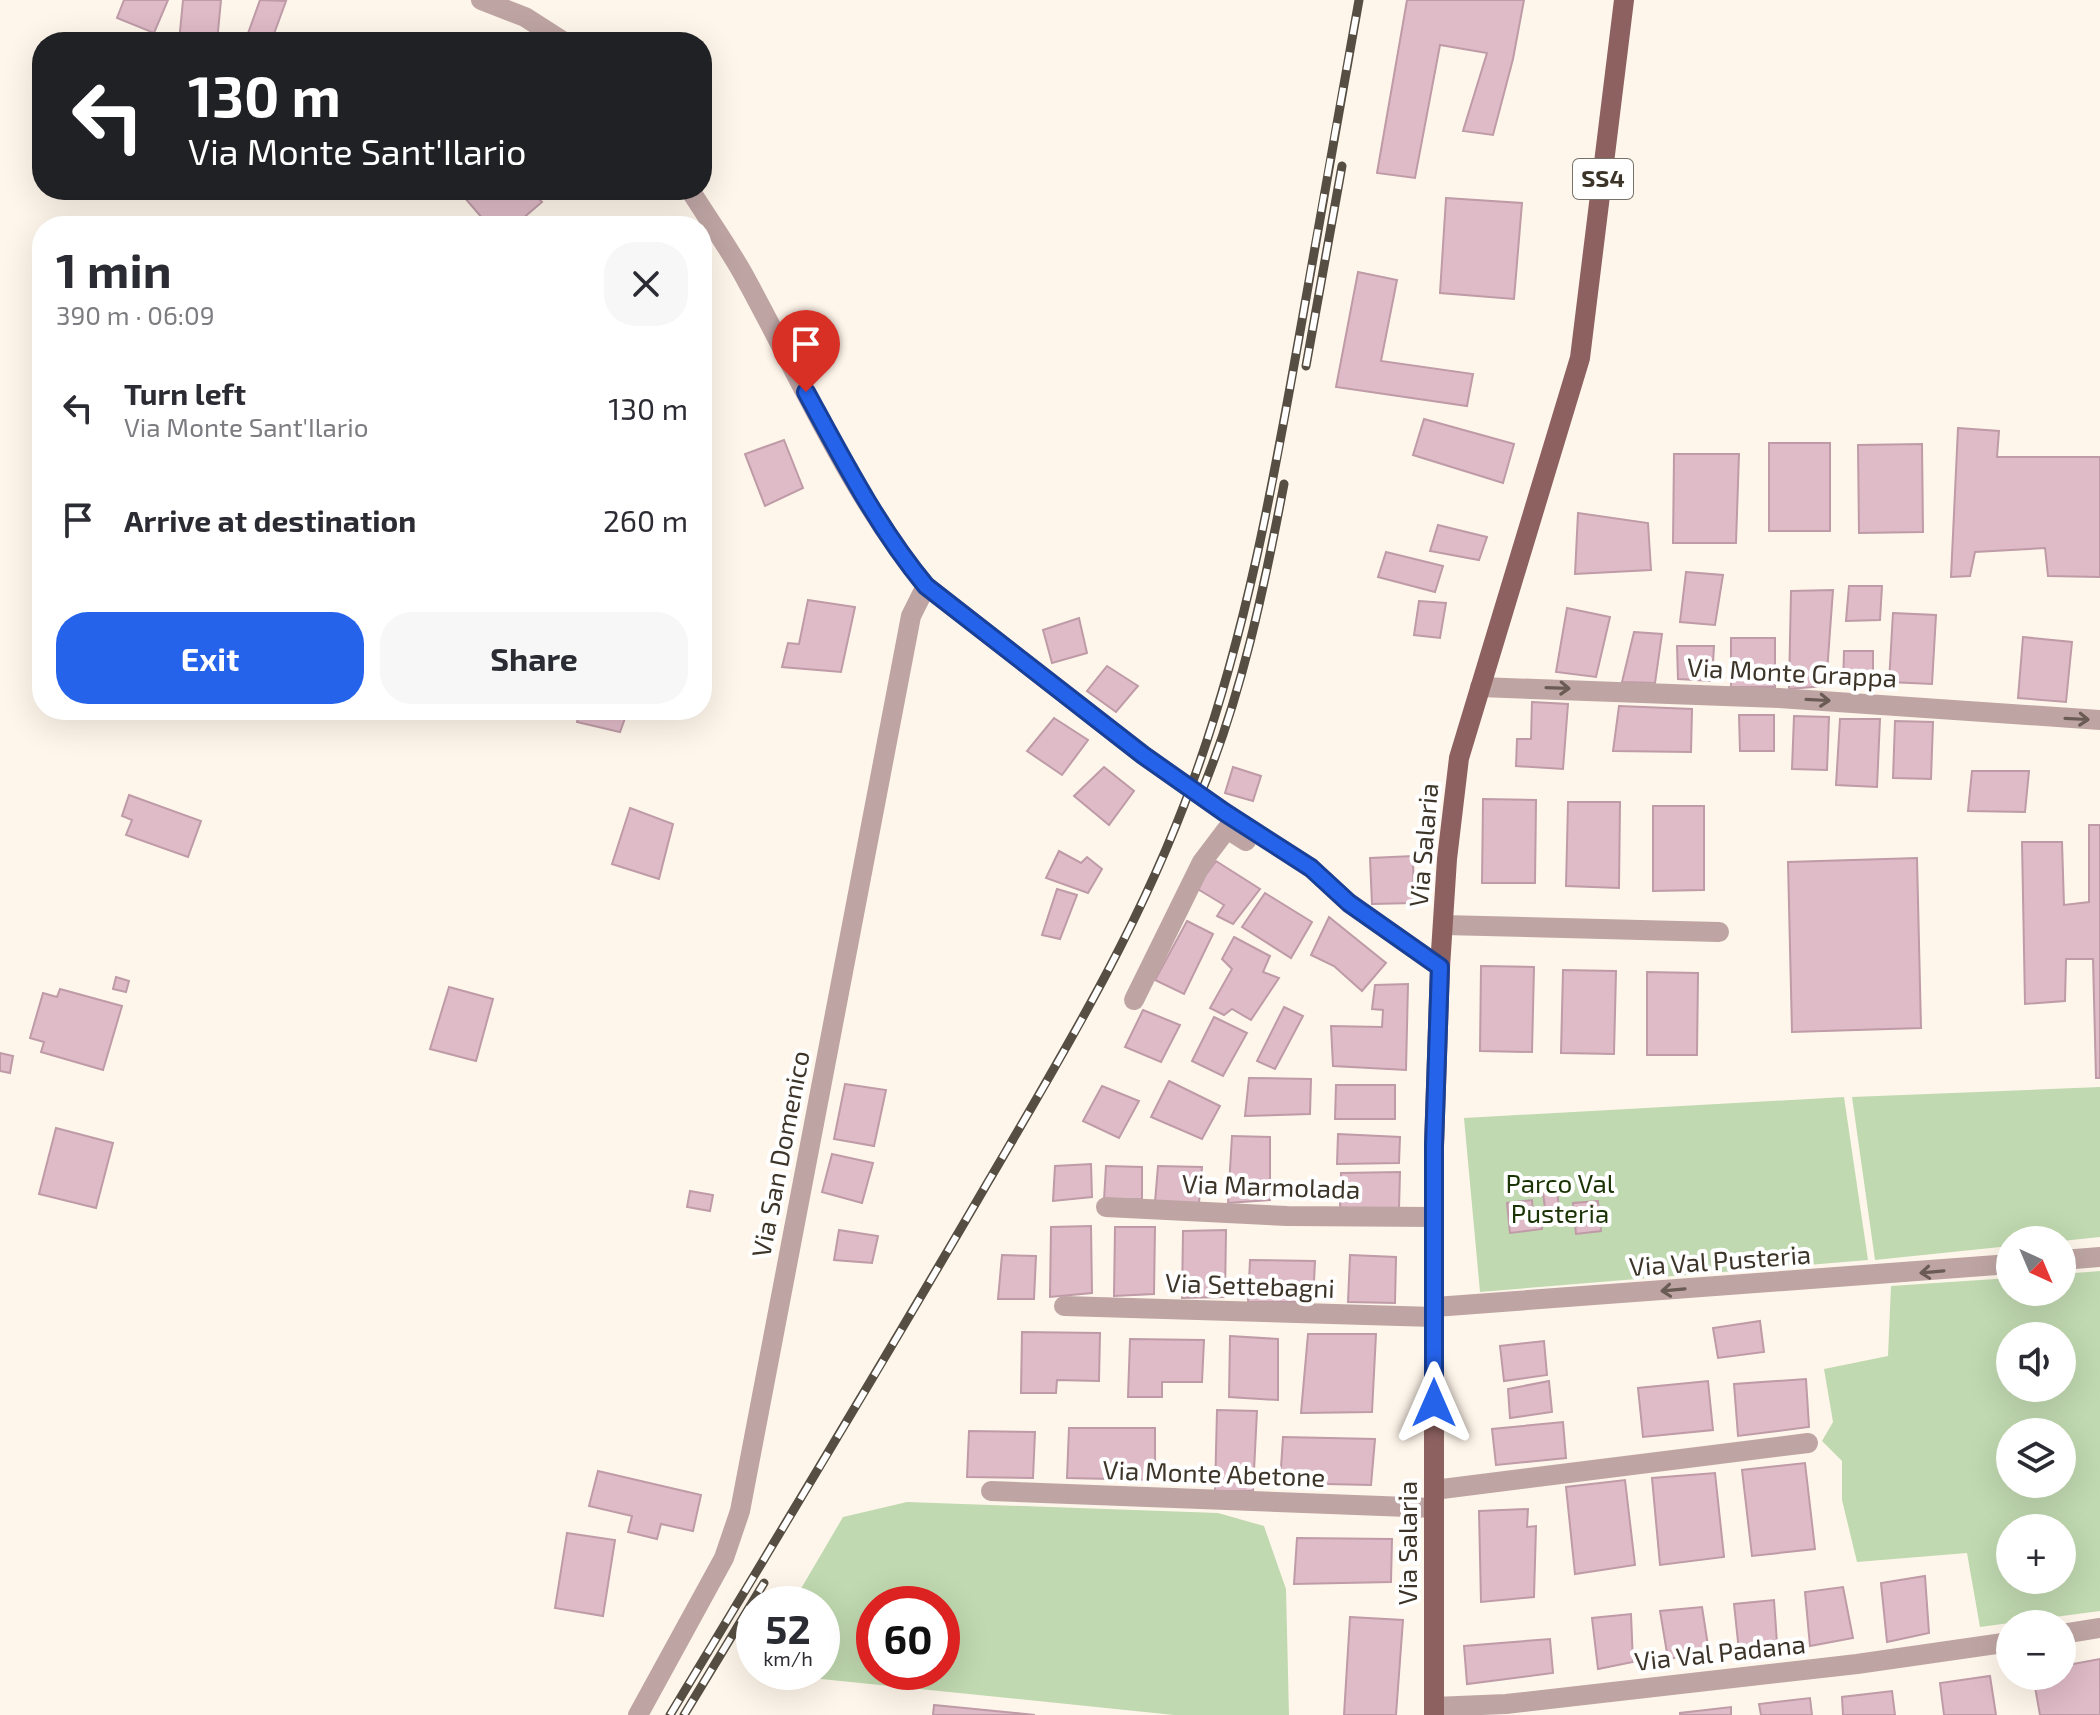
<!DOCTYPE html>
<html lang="en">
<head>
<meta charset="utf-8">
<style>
	:root { --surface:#fff; --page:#f7f7f7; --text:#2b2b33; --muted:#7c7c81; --accent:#2563eb }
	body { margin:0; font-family:"Exo 2",sans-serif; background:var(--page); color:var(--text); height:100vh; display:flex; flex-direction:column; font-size:30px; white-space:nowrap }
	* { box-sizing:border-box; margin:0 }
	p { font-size:26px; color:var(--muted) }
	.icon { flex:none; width:44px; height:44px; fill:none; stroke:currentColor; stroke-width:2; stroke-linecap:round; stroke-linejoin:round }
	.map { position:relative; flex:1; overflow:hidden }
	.side { position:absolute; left:32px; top:216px; width:680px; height:504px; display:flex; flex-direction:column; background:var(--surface); border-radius:32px; box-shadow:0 8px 32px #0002 }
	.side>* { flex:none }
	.guide { position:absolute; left:32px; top:32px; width:680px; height:168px; border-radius:32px; box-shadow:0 8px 32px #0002; background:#202124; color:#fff; overflow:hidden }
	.needle { width:52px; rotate:136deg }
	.controls { position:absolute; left:1996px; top:1226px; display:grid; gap:16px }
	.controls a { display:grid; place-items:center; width:80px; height:80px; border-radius:50%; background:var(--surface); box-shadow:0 8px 32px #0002; font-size:40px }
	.speed { position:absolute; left:736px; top:1586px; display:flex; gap:16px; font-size:40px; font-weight:700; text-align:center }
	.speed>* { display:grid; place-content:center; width:104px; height:104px; border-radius:50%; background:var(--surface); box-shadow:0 8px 32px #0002; line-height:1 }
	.speed small { font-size:20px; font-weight:400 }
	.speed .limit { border:12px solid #d22; background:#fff; color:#111 }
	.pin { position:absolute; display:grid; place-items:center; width:68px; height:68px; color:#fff; margin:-82px -34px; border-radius:50% 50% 50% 0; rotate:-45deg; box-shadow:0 0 8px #0007 }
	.pin .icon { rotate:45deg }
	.me { position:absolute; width:88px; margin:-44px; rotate:0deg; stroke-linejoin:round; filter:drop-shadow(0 0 6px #0008) }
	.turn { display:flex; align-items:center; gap:28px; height:168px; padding:0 24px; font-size:36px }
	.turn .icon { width:104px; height:104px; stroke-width:2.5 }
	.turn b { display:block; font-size:56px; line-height:68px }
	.round { display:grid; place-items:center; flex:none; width:84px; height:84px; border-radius:32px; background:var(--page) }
	.headline { display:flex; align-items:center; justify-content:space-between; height:136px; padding:0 24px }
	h1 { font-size:48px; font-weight:700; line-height:60px }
	.cta { display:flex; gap:16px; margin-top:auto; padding:16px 24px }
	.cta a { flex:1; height:92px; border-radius:32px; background:var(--accent); color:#fff; font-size:32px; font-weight:700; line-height:92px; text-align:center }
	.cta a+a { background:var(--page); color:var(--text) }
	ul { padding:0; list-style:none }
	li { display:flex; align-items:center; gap:24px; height:112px; padding:0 24px }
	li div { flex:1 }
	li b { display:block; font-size:30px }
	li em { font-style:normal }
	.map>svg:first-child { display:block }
	.green { fill:#c0d9b0; fill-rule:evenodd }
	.building { fill:#dfbac7; stroke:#be9ba7; stroke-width:2 }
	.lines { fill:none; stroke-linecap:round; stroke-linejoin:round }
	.street { stroke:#bea5a4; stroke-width:20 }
	.primary { stroke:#8c615f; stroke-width:20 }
	.rail-casing { stroke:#564e42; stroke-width:9 }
	.rail { stroke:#fff; stroke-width:6; stroke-dasharray:18; stroke-linecap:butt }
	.oneway { stroke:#6a5c54 }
	.route-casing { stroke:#184099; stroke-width:20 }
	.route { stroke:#2563eb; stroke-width:14 }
	.labels { text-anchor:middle; stroke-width:8; stroke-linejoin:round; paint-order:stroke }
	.shield { fill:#fff; stroke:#777269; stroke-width:2 }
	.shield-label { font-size:24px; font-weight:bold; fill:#3d3529 }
	.street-label { font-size:26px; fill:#3d3529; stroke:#fff }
	.park-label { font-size:26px; fill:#1a3304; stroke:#fff }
</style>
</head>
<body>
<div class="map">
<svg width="2100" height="1715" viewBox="0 0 2100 1715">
	<rect width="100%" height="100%" fill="#fff6eb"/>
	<g class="green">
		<path d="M2100 1087V1237L2062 1241 2010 1240V1246L1875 1260 1852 1097Z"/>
		<path d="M1844 1097 1868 1260 1480 1292 1464 1118Z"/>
		<path d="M2100 1271V1611L1980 1627 1967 1553 1857 1562 1842 1500V1461L1822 1441 1833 1422 1824 1369 1888 1356 1891 1286 2010 1278V1292H2062V1274ZM2010 1336H2062V1388H2010ZM2062 1432V1484H2010V1432ZM2062 1528V1580H2010V1528Z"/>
		<path d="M907 1502 1218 1513 1264 1526 1286 1589 1289 1715H1174L753 1672 754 1670V1672H822V1604H792L843 1517ZM874 1604H942V1672H874Z"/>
	</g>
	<g class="building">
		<path d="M124 0H168L154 33 117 18Z"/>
		<path d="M183 0H221L217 42H179Z"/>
		<path d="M260 0 286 1 271 42 246 39Z"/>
		<path d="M1407 0H1524L1513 59 1493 135 1463 131 1487 53 1440 45 1415 178 1377 173Z"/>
		<path d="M458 190H531L542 202 514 226H489Z"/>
		<path d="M1446 198 1522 203 1514 299 1440 293Z"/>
		<path d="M1358 272 1397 280 1381 361 1473 374 1467 406 1336 387Z"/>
		<path d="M1424 419 1514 444 1503 483 1413 455Z"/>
		<path d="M1958 428 1999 431 1997 457H2100V577L2048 576 2045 548 1975 552 1970 576 1951 577Z"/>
		<path d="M784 440 803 488 765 506 745 454Z"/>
		<rect x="1769" y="443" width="61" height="88"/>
		<path d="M1922 444 1923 532 1859 533 1858 445Z"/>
		<path d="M1674 454H1739L1736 543H1673Z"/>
		<path d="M1578 513 1648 523 1651 570 1575 574Z"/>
		<path d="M1438 525 1487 537 1479 560 1430 551Z"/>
		<path d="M1386 552 1443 566 1435 592 1378 577Z"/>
		<path d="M1686 572 1723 575 1715 625 1680 622Z"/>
		<path d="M1849 586H1882L1880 620 1846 621Z"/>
		<path d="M1833 590 1826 686 1789 689 1791 591Z"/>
		<path d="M808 600 855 607 841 672 782 667 788 643 799 644Z"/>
		<path d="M1419 601 1446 603 1440 638 1414 635Z"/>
		<path d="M1567 608 1610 617 1596 677 1556 672Z"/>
		<path d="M1893 613 1936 615 1932 684 1889 682Z"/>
		<path d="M1079 618 1087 653 1052 663 1043 630Z"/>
		<path d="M1634 632 1662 634 1655 683 1622 682Z"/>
		<path d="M2023 637 2072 642 2066 702 2018 698Z"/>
		<rect x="1731" y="638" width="44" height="49"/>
		<path d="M1677 646H1714L1712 681 1678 679Z"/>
		<path d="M1844 651H1873V688H1843Z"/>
		<path d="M1107 666 1138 686 1116 712 1087 691Z"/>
		<path d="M1532 702 1568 704 1563 769 1516 766 1517 739H1531Z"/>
		<path d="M1619 706 1692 709 1691 752 1613 751Z"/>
		<path d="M580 710H628L620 732 577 722Z"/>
		<path d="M1739 715H1774V751H1740Z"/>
		<path d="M1794 716 1829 717 1827 770 1792 769Z"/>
		<path d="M1054 718 1088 740 1062 775 1027 751Z"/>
		<path d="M1840 719H1880L1877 787 1836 785Z"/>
		<path d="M1895 721 1933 722 1931 779 1893 778Z"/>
		<path d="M1104 767 1134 791 1109 825 1074 796Z"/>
		<path d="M1233 767 1261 776 1253 801 1225 793Z"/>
		<path d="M1972 771H2029L2025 812 1968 811Z"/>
		<path d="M129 795 201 821 188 857 126 835 132 820 122 816Z"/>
		<path d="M1483 799 1536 800 1535 883H1482Z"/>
		<path d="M1568 802H1620L1619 888 1566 886Z"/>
		<path d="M1653 806H1704V890L1653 891Z"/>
		<path d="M630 808 673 824 659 879 612 864Z"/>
		<path d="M2089 825H2100V1078H2096L2093 959H2066L2065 1001 2025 1004 2022 842H2062L2064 905 2089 902Z"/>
		<path d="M1059 851 1081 863 1087 857 1102 869 1088 893 1046 878Z"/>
		<path d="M1413 856 1414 903 1372 904 1370 858Z"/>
		<path d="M1917 858 1921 1028 1792 1032 1788 862Z"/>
		<path d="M1216 861 1260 889 1233 924 1217 916 1224 905 1196 888Z"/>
		<path d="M1057 889 1077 895 1060 939 1042 935Z"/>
		<path d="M1265 893 1312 922 1291 958 1242 927Z"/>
		<path d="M1329 917 1386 963 1362 991 1334 966 1311 955Z"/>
		<path d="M1187 921 1213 934 1184 994 1155 980Z"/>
		<path d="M1234 937 1270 956 1263 972 1279 978 1251 1020 1232 1009 1224 1015 1210 1008 1232 969 1222 959Z"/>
		<path d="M1481 966 1534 967 1532 1052 1480 1051Z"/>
		<path d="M1563 970 1616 971 1614 1054 1561 1053Z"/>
		<path d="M1647 972 1698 973 1697 1055H1647Z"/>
		<path d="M116 977 129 981 126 992 113 989Z"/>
		<path d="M1408 984 1406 1070 1333 1066 1331 1026 1382 1027 1383 1010 1372 1009 1375 985Z"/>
		<path d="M449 987 493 999 476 1061 430 1049Z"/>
		<path d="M60 989 122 1006 103 1070 41 1052 44 1042 30 1038 43 993 57 997Z"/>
		<path d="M1284 1007 1303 1016 1275 1069 1257 1061Z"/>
		<path d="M1143 1010 1180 1025 1161 1062 1125 1047Z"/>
		<path d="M1214 1017 1247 1033 1223 1076 1192 1061Z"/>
		<path d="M0 1053 13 1056 10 1073 0 1071Z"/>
		<path d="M1249 1078 1311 1079 1310 1114 1245 1116Z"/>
		<path d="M1169 1081 1220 1106 1202 1139 1151 1117Z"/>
		<path d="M845 1084 886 1090 874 1146 834 1139Z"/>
		<path d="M1336 1085H1395V1119H1335Z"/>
		<path d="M1102 1086 1139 1101 1119 1138 1083 1121Z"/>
		<path d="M56 1128 113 1143 96 1208 39 1194Z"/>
		<path d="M1338 1134 1400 1137 1399 1163 1337 1164Z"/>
		<path d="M1232 1136 1270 1137V1200L1228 1203Z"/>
		<path d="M832 1154 873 1163 862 1203 822 1192Z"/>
		<path d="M1091 1164 1092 1197 1053 1201 1055 1166Z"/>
		<path d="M1106 1166 1142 1167V1199L1104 1200Z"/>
		<path d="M1158 1166 1202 1167 1199 1203 1155 1202Z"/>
		<path d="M1400 1172 1399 1209H1340L1341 1173Z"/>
		<path d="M690 1191 713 1195 710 1211 687 1207Z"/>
		<path d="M1557 1191 1559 1207 1545 1208 1543 1193Z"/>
		<path d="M1532 1200 1533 1213 1540 1212 1542 1229 1510 1233 1507 1203Z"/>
		<path d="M1598 1201 1601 1231 1576 1234 1573 1203Z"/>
		<path d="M1091 1226 1092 1293 1050 1297 1051 1227Z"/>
		<path d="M1115 1227H1155L1154 1294 1114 1296Z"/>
		<path d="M839 1230 878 1236 872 1263 834 1260Z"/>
		<path d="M1226 1230 1225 1297 1182 1298 1183 1231Z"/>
		<path d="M1002 1255 1036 1256 1034 1299H998Z"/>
		<path d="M1350 1255 1396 1257 1395 1303 1348 1302Z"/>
		<path d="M1250 1260 1315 1261 1313 1302H1248Z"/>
		<path d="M1760 1321 1764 1352 1718 1358 1713 1328Z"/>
		<path d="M1022 1332 1100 1333 1099 1381 1057 1380 1056 1393H1021Z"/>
		<path d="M1308 1334H1376L1372 1412 1301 1413Z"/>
		<path d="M1230 1336 1278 1339V1400L1229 1397Z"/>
		<path d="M1130 1339 1204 1340 1202 1382H1162V1397H1128Z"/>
		<path d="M1544 1341 1547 1375 1504 1381 1500 1346Z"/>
		<path d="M1806 1379 1809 1427 1738 1436 1734 1384Z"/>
		<path d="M1549 1381 1552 1412 1510 1418 1508 1389Z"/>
		<path d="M1708 1381 1713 1430 1643 1437 1638 1388Z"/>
		<path d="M1217 1410 1257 1411 1253 1491H1215Z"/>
		<path d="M1563 1422 1566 1458 1496 1465 1492 1429Z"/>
		<path d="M1069 1428H1155V1480L1067 1478Z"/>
		<path d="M969 1431 1035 1432 1033 1478 967 1477Z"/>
		<path d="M1283 1437 1375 1439 1371 1485 1280 1483Z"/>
		<path d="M1805 1463 1815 1549 1752 1556 1742 1470Z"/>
		<path d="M598 1471 701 1495 693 1531 661 1524 657 1539 628 1532 632 1516 589 1506Z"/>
		<path d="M1715 1473 1724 1557 1660 1565 1652 1478Z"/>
		<path d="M1625 1480 1635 1565 1575 1574 1566 1487Z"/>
		<path d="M1528 1509 1527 1527 1536 1526 1534 1597 1481 1602 1479 1511Z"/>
		<path d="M567 1533 615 1540 603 1616 555 1608Z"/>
		<path d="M1297 1538 1392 1539 1391 1582 1294 1584Z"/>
		<path d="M1925 1576 1929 1633 1887 1642 1881 1583Z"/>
		<path d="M1843 1587 1853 1638 1810 1646 1805 1592Z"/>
		<path d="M1774 1600 1777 1643 1739 1651 1734 1604Z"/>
		<path d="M1702 1607 1709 1652 1668 1659 1660 1611Z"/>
		<path d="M1631 1614 1633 1662 1598 1669 1592 1618Z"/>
		<path d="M1350 1617 1403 1620 1396 1715H1344Z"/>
		<path d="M1550 1639 1553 1673 1467 1684 1464 1646Z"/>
		<path d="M2100 1659V1715H2040L2033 1676H2062V1666Z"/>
		<path d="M1990 1676 1996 1715H1944L1940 1683Z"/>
		<path d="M1892 1691 1895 1715H1843L1842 1697Z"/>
		<path d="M1810 1698 1812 1715H1761L1759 1704Z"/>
		<path d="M934 1705 1035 1715H933Z"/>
		<path d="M1731 1707V1715H1680V1713Z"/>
	</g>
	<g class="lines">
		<g class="street">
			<path d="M481 0 525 17 564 42"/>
			<path d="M690 190C707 217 726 244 742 272 800 377 850 493 926 586L1143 755 1224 812 1311 868 1349 903 1440 967"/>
			<path d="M1480 687 1779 698 2100 720"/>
			<path d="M1443 925 1719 932"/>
			<path d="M1134 1000 1202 862 1227 829 1246 841"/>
			<path d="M1106 1207 1287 1216 1434 1217"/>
			<path d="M2062 1260 2100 1257"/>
			<path d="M1064 1306 1434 1317"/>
			<path d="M1435 1307 2010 1264"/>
			<path d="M1434 1490 1808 1443"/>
			<path d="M991 1491 1434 1508"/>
			<path d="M2062 1634 2100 1628"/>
			<path d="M1434 1707 1506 1704 1857 1664 2010 1642"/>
			<path d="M638 1715 724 1558 740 1511 911 616 926 586"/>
		</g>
		<path class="primary" d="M1434 1715V1146L1440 967 1447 859 1459 758 1580 358 1624 0"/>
		<g class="rail-casing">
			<g id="rail">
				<path d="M1306 366 1342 166"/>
				<path d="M1201 793C1242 695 1264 588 1284 484"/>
				<path d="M670 1715C777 1538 884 1361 988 1182 1064 1052 1142 923 1193 781 1248 630 1275 472 1303 315 1321 210 1340 105 1359 0"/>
				<path d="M684 1715 764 1583"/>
			</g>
		</g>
		<use href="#rail" class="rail"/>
	</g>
	<defs><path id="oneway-shaft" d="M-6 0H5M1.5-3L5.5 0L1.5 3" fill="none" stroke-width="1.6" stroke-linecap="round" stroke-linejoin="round" transform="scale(2)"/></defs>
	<g class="oneway">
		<use href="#oneway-shaft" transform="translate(1558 688) rotate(2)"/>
		<use href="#oneway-shaft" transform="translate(1818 700) rotate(3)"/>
		<use href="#oneway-shaft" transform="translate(2077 719) rotate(3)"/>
		<use href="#oneway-shaft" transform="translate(1932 1272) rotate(175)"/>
		<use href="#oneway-shaft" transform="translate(1673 1290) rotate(175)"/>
	</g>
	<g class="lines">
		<g class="route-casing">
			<path id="route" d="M806 392C842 458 878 528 926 586L1143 755 1224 812 1311 868 1349 903 1440 967 1434 1146V1403"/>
		</g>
		<use href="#route" class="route"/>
	</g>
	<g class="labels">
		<rect class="shield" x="1573" y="159" width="60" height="40" rx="6"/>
		<g class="shield-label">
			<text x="1603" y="187">SS4</text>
		</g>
		<g class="street-label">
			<text transform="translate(1792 673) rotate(3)" y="9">Via Monte Grappa</text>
			<text transform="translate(1424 845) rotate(-85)" y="9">Via Salaria</text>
			<text transform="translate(781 1154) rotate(-79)" y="9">Via San Domenico</text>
			<text transform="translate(1271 1187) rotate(2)" y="9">Via Marmolada</text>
			<text transform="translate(1720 1261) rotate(-4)" y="9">Via Val Pusteria</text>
			<text transform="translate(1250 1286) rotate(2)" y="9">Via Settebagni</text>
			<text transform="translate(1214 1474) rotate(2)" y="9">Via Monte Abetone</text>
			<text transform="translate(1408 1543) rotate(-90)" y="9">Via Salaria</text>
			<text transform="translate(1720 1653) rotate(-6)" y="9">Via Val Padana</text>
		</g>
		<g class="park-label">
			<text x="1560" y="1193">Parco Val<tspan x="1560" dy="30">Pusteria</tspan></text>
		</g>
	</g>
</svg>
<div class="controls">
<a><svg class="needle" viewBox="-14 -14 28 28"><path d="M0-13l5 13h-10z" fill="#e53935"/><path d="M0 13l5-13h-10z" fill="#7c7c81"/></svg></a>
<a><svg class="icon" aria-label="sound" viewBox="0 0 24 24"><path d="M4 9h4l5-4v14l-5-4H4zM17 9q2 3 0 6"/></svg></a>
<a><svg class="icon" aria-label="layers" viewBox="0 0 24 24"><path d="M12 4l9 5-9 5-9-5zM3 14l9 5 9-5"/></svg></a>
<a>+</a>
<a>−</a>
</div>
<div class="speed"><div>52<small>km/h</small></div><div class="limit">60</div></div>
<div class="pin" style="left:806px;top:392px;background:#d93025"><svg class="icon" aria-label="arrive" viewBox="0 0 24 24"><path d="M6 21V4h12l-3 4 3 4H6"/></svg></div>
<svg class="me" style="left:1434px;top:1403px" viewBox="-20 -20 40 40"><path d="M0-17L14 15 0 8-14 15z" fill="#2563eb" stroke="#fff" stroke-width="4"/></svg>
<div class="guide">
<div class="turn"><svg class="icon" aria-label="left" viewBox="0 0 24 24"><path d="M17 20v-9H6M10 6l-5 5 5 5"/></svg><div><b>130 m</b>Via Monte Sant'Ilario</div></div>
</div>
<section class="side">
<div class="headline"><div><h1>1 min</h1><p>390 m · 06:09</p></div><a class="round"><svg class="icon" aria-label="close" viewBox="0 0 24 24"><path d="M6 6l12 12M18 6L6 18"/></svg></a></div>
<ul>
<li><svg class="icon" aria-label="left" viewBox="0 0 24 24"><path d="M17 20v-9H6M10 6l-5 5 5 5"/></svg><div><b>Turn left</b><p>Via Monte Sant'Ilario</p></div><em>130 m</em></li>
<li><svg class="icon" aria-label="arrive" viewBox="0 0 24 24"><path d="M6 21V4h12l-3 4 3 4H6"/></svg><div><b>Arrive at destination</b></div><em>260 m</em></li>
</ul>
<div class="cta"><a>Exit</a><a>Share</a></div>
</section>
</div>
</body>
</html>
